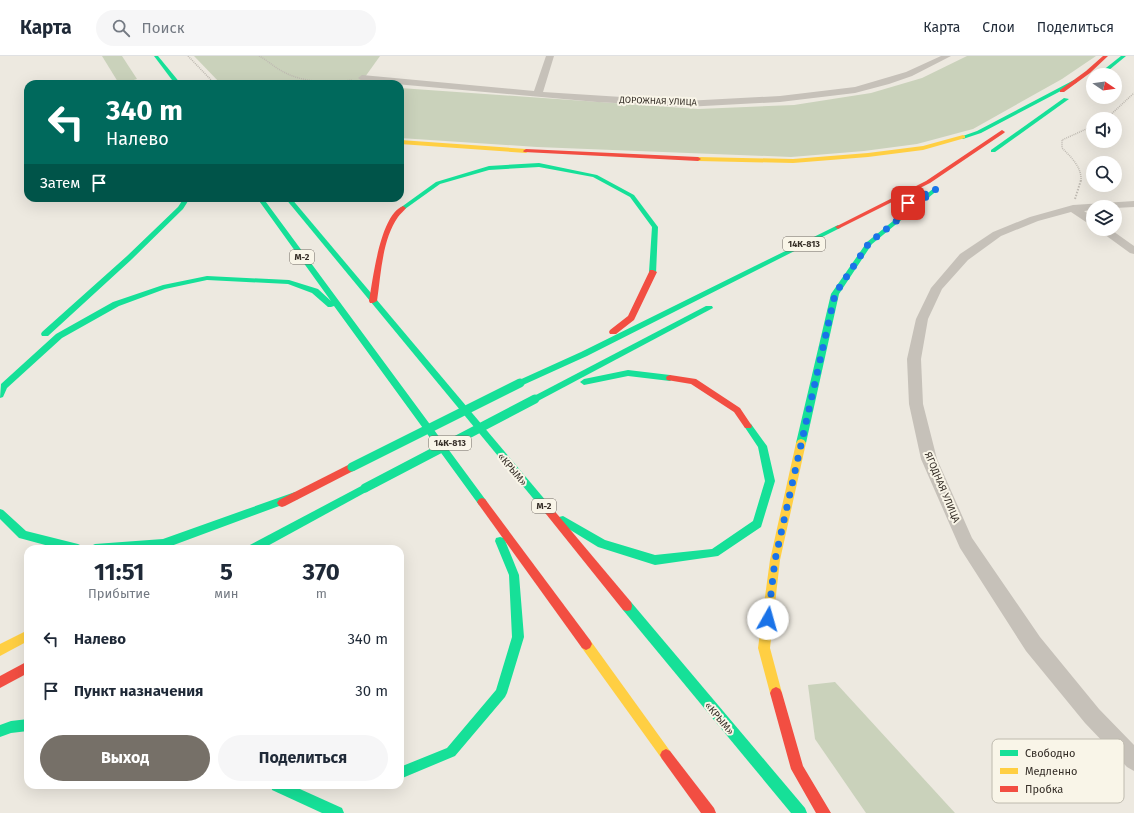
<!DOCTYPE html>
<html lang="ru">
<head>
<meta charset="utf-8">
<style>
	:root { --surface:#fff; --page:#f6f6f7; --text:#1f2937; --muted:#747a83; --line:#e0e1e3; --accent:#767068 }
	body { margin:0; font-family:"Fira Sans",sans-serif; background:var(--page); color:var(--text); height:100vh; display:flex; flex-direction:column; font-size:15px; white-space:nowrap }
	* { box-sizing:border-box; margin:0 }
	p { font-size:13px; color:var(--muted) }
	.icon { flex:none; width:22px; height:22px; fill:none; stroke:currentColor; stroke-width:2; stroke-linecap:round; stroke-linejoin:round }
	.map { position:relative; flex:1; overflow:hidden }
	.details { position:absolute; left:24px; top:489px; width:380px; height:244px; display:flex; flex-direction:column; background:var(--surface); border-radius:12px; box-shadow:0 4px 16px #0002 }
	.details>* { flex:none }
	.hud { position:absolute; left:24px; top:24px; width:380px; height:122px; border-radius:12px; box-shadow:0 4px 16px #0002; background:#00695c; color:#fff; overflow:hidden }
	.needle { width:26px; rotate:103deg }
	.buttons { position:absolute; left:1086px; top:12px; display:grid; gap:8px }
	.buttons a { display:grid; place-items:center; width:36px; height:36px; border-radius:50%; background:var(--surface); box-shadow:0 4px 16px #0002; font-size:20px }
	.pin { position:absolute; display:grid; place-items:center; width:34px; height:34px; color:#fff; margin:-17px; border-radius:8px; box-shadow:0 2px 6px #0006 }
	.me { position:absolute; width:44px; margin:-22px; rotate:7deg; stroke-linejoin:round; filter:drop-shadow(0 0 3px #0008) }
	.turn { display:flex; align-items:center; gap:14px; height:84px; padding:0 16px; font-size:18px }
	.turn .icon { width:52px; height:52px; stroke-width:2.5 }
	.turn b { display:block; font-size:28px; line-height:34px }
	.then { display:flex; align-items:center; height:38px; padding:0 16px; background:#0003; gap:8px; font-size:15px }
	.eta { display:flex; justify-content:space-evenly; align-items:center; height:68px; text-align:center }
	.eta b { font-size:24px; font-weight:700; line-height:28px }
	.button { display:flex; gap:8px; margin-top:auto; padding:8px 16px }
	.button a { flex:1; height:46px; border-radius:24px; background:var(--accent); color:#fff; font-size:16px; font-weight:700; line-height:46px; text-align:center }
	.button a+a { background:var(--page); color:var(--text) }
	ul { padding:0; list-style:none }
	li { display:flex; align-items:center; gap:12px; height:52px; padding:0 16px }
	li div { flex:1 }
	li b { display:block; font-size:15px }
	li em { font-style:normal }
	header { display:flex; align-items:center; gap:24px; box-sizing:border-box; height:56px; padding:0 20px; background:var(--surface); border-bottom:1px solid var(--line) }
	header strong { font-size:19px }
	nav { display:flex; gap:22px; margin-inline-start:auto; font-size:14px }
	.search { width:280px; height:36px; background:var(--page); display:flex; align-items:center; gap:10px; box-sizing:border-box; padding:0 14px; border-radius:22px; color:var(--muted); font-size:15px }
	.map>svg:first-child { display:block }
	.green { fill:#cad2bb }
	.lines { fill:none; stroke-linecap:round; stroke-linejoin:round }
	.path-far1 { stroke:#bfbab2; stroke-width:1.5; stroke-dasharray:1 1; stroke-linecap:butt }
	.path { stroke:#bfbab2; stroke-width:2; stroke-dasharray:1.5 1.5; stroke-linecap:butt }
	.street { fill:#c6c1b9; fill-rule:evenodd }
	.fast { fill:#16e098; fill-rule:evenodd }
	.slow { fill:#ffcf43; fill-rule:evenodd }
	.jam { fill:#f24e42; fill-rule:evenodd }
	.fast-bridge { stroke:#16e098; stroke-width:9 }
	.route { stroke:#1a73e8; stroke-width:7; stroke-dasharray:0 12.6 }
	.labels { text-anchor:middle; stroke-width:4; stroke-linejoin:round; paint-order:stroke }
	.far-street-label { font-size:9px; fill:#362f28; stroke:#f9f5e8 }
	.shield { fill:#f9f5e8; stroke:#706a62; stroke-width:1 }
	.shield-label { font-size:9px; font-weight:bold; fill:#362f28 }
	.street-label { font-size:10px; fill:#362f28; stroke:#f9f5e8 }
	.key { fill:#f9f5e8; stroke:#bebaae; stroke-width:1 }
	.key-label { font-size:11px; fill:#362f28 }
</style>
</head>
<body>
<header>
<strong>Карта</strong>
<div class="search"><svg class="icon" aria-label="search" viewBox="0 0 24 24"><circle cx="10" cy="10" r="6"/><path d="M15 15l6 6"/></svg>Поиск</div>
<nav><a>Карта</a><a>Слои</a><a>Поделиться</a></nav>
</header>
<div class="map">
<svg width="1134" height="757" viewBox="0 0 1134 757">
	<rect width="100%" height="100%" fill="#ede9e0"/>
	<g class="green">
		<path d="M102 0H122L137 23 127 26H118Z"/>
		<path d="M194 0H380L360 28H221Z"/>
		<path d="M967 0H1096L1062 23 973 73 917 88 864 95 791 101 537 91 400 82V32L698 53 794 49 871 37 922 22Z"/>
		<path d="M835 626 955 757H866L815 683 808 629Z"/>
	</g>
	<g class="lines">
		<g class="path-far1">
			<path d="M188 0 215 28"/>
			<path d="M259 0C267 4 274 11 282 15 302 27 330 27 352 24"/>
			<path d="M348 28 354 25"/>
			<path d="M1106 63 1134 37"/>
			<path d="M1081 125C1082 111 1071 101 1062 92V84L1093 70"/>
		</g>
		<path class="path" d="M1075 143 1081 124"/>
		<g class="street">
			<path d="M546 0H554L543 36 685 45 780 40 855 31 906 16 941 0H951L912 20 889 28 855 37 780 46 685 51 597 46 362 25 358 22 362 19 534 35Z"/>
			<path d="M1134 145V151L1115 152V151H1093V154L1084 155 1093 161V169L1089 168 1071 156 1038 165 1001 180 968 204 942 233 928 263 921 303 923 348 937 403 972 482 1040 581 1099 653 1134 689V715L1127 711 1085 667 1026 595 960 492 921 403 909 348 907 303 916 263 931 232 960 198 993 176 1030 161 1073 149Z"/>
			<path d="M1097 173H1110L1134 190V198L1130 197Z"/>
		</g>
		<g class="fast">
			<path d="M154 0H158L181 28H175Z"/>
			<path d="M1121 0H1126L1103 19H1097Z"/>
			<path d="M1074 24 1077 26 1076 27 981 77 963 83 960 81 977 75Z"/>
			<path d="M1064 42 1069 43 995 96H991V94Z"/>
			<path d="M539 107 597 119 634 139 658 171 656 218H653L649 216 652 171 630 141 593 121 539 111 489 114 440 128 405 153 400 152 436 126 489 110Z"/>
			<path d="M934 132 939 133 872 188 839 238 806 387 804 390H798L796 387 831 238 867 186Z"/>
			<path d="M184 142H190L183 153 131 204 48 280H42L41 278 42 276 127 200 178 151Z"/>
			<path d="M257 142H263L485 443 487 446 485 449 482 450 479 449 334 250 331 251H328L312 237 288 228 207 224 165 233 119 250 62 282 7 332 3 341 0 342 1 328 56 278 113 246 163 229 207 220 289 224 318 233 331 245Z"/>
			<path d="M285 142H291L552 452 554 455 552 458 549 459 546 458Z"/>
			<path d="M838 169 841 171 840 172 587 300 523 329 520 330 516 327 517 325 581 296Z"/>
			<path d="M706 250H712L713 252 538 345H532L531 343 532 341Z"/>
			<path d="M628 314 670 319 674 322 670 325 628 320 584 329 580 326 584 323Z"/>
			<path d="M748 367 751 368 767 390 775 425 761 471 718 500 655 509 598 491 559 467 558 464 559 461 563 460 605 484 655 499 712 493 753 465 765 425 758 391 744 370Z"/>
			<path d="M365 428 368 429 370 432 368 435 262 493H247L248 490Z"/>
			<path d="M295 436 298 437 300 440 298 443 163 493H90L91 490 95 488 163 483Z"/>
			<path d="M0 453 3 454 26 475 78 488 82 490 83 493H60L23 483 19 482 0 463Z"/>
			<path d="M500 481 504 482 519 519 524 581 507 637 505 641 455 700 400 723V711L447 692 496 634 512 581 509 519 495 485 496 482Z"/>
			<path d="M627 545 631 546 805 752 807 757H791L623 554 622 550 623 546Z"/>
			<path d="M28 663V675L11 677 0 681V669L11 665Z"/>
			<path d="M271 729H291L342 752 344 757H322L272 734Z"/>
		</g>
		<g class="slow">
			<path d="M963 79 965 80V82L923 94 868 101 793 107 698 105 695 103 698 101 793 103 868 97 923 90Z"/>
			<path d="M400 84 526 93 529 95 526 97 400 88Z"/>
			<path d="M801 383 804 384 806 387 780 504 770 592 782 637 780 641 776 643 772 641 770 637 758 592 770 504 796 387 798 384Z"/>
			<path d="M28 574V585L0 600V588Z"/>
			<path d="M586 582 590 584 670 695 672 699 670 703 666 705 662 703 582 592 580 588 582 584Z"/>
		</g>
		<g class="jam">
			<path d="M1103 0H1108L1090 17 1064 36H1060V34L1086 15Z"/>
			<path d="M1002 74 1005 76 1004 77 930 127 838 173 835 171 926 125Z"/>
			<path d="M526 93 698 101 701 103 698 105 524 96 523 95Z"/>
			<path d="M403 150 406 152C404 155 400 158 398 161 382 184 381 218 377 245L373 247H370L369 245C373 223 380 159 403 150Z"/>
			<path d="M650 214H653L657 216 634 264 616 278H610L609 276 610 274 628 260Z"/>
			<path d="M670 319 696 323 740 352 752 370 751 372H745L734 356 691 328 667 324 666 322 667 320Z"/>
			<path d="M352 407 355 408 357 411 355 414 285 450 282 451 279 450 277 447 279 444Z"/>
			<path d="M482 442 485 443 590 584 592 588 590 592 586 594 582 592 479 449 477 446 479 443Z"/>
			<path d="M549 451 552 452 631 546 632 550 631 554 627 555 623 554 546 458 544 455 546 452Z"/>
			<path d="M28 605V617L0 632V620Z"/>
			<path d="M776 631 780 633 782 637 803 710 831 757H816L791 713 770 637 772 633Z"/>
			<path d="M666 693 670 695 714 752 716 757H701L662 703 660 699 662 695Z"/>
		</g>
		<g class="fast-bridge">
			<path d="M352 411 520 327"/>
			<path d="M365 432 535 343"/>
		</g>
	</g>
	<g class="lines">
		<path class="route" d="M768 563 775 504 835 238 869 187 936 133 908 147"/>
	</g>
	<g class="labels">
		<g class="far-street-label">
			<text transform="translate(658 45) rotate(2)" y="3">ДОРОЖНАЯ УЛИЦА</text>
		</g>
		<g class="shield">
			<rect x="783" y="181" width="42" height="14" rx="3"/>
			<rect x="290" y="194" width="24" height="14" rx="3"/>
			<rect x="429" y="380" width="42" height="14" rx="3"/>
			<rect x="532" y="443" width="24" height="14" rx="3"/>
		</g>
		<g class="shield-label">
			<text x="804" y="191">14К-813</text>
			<text x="302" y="204">М-2</text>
			<text x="450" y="390">14К-813</text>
			<text x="544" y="453">М-2</text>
		</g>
		<g class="street-label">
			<text transform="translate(513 413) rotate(50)" y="4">«КРЫМ»</text>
			<text transform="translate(943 431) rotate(67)" y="4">ЯГОДНАЯ УЛИЦА</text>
			<text transform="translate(720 662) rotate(50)" y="4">«КРЫМ»</text>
		</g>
	</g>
	<rect x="992" y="683" width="132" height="64" rx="6" class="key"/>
	<rect x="1000" y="694" width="18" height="6" fill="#16e098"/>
	<rect x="1000" y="712" width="18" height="6" fill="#ffcf43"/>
	<rect x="1000" y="730" width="18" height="6" fill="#f24e42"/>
	<g class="key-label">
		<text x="1025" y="701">Свободно</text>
		<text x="1025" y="719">Медленно</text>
		<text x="1025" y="737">Пробка</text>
	</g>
</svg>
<div class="buttons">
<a><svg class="needle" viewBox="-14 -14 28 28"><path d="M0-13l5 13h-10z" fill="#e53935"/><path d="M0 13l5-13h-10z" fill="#747a83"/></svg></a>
<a><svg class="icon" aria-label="sound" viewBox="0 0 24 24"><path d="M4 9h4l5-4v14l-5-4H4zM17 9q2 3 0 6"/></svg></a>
<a><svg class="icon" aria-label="search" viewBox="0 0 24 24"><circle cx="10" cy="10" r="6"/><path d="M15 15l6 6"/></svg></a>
<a><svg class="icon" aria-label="layers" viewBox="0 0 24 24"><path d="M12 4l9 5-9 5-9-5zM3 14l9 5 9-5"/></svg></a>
</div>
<div class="pin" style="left:908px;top:147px;background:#d93025"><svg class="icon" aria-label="arrive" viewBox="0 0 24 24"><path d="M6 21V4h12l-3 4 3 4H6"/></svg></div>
<svg class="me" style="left:768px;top:563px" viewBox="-20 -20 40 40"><circle r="19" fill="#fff"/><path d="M0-13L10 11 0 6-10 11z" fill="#1a73e8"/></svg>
<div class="hud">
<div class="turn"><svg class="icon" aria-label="left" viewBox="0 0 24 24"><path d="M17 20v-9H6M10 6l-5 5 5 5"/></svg><div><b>340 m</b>Налево</div></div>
<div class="then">Затем<svg class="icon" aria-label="arrive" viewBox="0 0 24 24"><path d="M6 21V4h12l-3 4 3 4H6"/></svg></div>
</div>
<section class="details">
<div class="eta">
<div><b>11:51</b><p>Прибытие</p></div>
<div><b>5</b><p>мин</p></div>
<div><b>370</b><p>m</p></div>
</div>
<ul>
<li><svg class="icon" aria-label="left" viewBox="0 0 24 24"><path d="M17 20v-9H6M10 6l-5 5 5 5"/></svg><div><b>Налево</b></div><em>340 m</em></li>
<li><svg class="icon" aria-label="arrive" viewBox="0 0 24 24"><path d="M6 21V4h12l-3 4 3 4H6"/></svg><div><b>Пункт назначения</b></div><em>30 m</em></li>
</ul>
<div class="button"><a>Выход</a><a>Поделиться</a></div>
</section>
</div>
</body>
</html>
